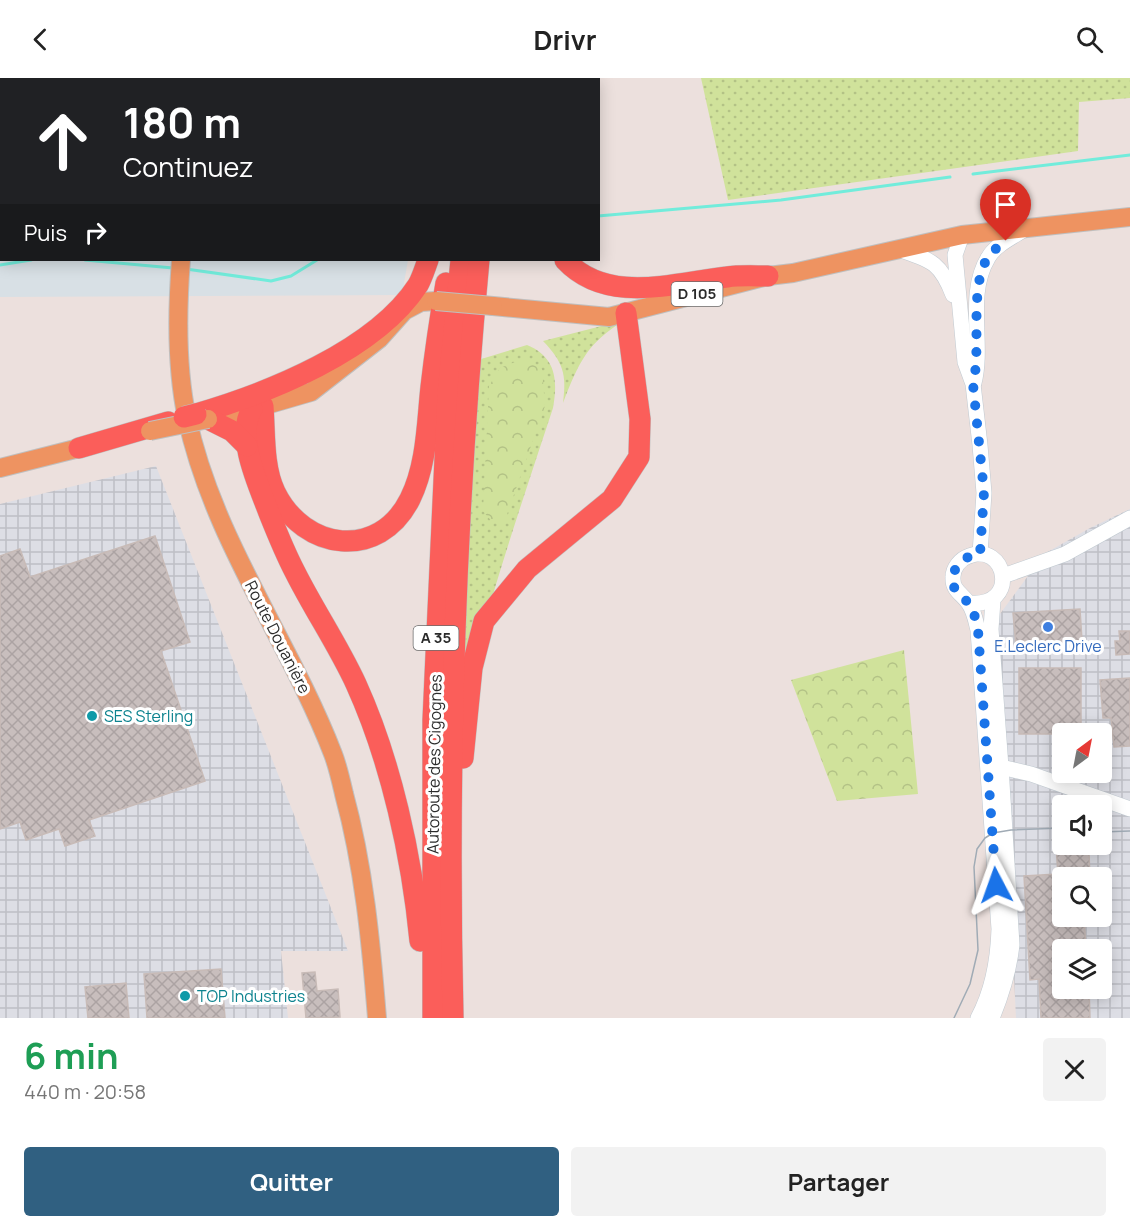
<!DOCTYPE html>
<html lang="fr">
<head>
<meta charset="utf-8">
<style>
	:root { --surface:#fff; --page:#f2f2f2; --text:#222; --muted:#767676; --accent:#306081 }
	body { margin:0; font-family:Manrope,sans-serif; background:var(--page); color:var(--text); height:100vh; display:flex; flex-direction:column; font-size:22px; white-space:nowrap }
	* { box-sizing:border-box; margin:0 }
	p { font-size:20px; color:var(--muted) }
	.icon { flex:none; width:33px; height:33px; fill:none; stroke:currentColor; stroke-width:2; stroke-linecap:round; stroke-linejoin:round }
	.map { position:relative; height:940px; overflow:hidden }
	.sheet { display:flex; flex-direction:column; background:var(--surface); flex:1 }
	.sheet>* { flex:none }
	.guide { position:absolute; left:0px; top:0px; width:600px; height:183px; box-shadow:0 3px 15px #0003; background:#202124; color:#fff; overflow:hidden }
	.needle { width:39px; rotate:32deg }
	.buttons { position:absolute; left:1052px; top:645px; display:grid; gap:12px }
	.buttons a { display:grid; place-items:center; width:60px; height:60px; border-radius:6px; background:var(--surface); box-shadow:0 3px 15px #0003; font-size:30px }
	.pin { position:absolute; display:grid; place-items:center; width:51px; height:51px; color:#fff; margin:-62px -26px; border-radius:50% 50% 50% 0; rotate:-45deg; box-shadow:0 0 6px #0007 }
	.pin .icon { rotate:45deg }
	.me { position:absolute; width:66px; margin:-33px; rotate:356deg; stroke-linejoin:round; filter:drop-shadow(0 0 4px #0008) }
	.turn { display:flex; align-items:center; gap:21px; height:126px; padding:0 24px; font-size:27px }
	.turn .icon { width:78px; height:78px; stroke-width:2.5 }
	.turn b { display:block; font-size:42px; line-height:51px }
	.then { display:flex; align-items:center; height:57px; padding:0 24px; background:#0003; gap:12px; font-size:22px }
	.round { display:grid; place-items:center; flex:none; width:63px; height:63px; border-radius:6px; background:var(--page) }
	.summary { display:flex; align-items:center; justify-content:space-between; height:102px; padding:0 24px }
	h1 { font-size:36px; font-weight:700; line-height:45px; color:#1e9e55 }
	.button { display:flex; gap:12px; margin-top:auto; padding:12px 24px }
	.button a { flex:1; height:69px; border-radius:6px; background:var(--accent); color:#fff; font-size:24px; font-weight:700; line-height:69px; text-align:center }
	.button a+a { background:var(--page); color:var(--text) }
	header { display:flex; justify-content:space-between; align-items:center; height:78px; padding:0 24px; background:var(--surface); font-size:27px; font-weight:700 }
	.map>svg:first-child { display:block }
	.industrial { fill:url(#industrial-grid); fill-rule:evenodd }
	.airport { fill:#d8e0e5 }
	.grass { fill:url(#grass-dots) }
	.forest { fill:url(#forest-crowns) }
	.water { fill:url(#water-waves) }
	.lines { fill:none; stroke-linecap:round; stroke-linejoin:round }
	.stream { stroke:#72ecdb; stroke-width:3 }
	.building { fill:url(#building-cross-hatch); stroke:#c8bbb7; stroke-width:1.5 }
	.minor-casing { stroke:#c1cad1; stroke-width:16 }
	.major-casing { stroke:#bfbfbf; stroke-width:20 }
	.highway-casing { stroke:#bfbfbf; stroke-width:22 }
	.minor { stroke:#fff; stroke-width:15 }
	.major { stroke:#ee9361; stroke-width:18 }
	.highway { stroke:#fb5e5a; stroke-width:21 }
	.tram { stroke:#a0abb5; stroke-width:1.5 }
	.major-bridge-casing { stroke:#bfbfbf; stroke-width:20; stroke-linecap:butt }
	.highway-bridge-casing { stroke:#bfbfbf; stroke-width:22; stroke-linecap:butt }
	.major-bridge { stroke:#ee9361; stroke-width:18 }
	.highway-bridge { stroke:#fb5e5a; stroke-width:21 }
	.route { stroke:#1a73e8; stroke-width:10; stroke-dasharray:0 18 }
	.shop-dot { fill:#3f7fe0; stroke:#fff; stroke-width:2 }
	.culture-dot { fill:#0f9aa8; stroke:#fff; stroke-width:2 }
	.labels { text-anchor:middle; stroke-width:6; stroke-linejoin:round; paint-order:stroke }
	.shield { fill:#fff; stroke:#6b6b6b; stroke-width:1.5 }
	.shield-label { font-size:15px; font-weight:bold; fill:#2b2b2b }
	.street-label { font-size:16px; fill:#2b2b2b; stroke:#fff }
	.shop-label { font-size:16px; fill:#366cbe; stroke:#fff }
	.culture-label { font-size:16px; fill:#0d838f; stroke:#fff; text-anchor:start }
</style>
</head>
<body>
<header><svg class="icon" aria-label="back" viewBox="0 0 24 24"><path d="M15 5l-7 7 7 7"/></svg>Drivr<svg class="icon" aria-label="search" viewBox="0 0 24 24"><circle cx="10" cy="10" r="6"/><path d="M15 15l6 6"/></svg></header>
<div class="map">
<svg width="1130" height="940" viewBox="0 0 1130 940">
	<defs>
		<pattern id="industrial-grid" width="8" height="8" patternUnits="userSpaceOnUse" patternTransform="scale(1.5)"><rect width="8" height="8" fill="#dddee5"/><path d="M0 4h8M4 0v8" fill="none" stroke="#bebfc5"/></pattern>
		<pattern id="grass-dots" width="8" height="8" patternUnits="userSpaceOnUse" patternTransform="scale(1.5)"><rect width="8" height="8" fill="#d0e29b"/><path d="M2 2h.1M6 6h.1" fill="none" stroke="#b3c286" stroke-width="1.8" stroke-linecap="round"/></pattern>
		<pattern id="forest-crowns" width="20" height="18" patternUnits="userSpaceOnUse" patternTransform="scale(1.5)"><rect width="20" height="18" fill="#d0e29b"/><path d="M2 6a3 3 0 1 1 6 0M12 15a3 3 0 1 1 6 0" fill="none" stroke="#b3c286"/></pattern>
		<pattern id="water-waves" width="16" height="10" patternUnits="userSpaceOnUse" patternTransform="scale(1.5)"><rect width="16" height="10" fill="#72ecdb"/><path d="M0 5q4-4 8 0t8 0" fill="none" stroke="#63cbbc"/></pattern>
		<pattern id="building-cross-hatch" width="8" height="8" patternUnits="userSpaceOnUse" patternTransform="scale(1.5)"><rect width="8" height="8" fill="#c8bebd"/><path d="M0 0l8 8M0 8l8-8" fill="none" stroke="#aca3a3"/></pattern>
	</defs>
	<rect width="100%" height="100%" fill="#ece0dd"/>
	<g class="industrial">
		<path d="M156 388 348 873H281L288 940H0V426Z"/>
		<path d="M1130 431V940H1016L997 540 1044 476 1090 450ZM1062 656H1101V694H1062ZM1062 728H1101V766H1062ZM1062 800H1101V838H1062ZM1062 872H1101V910H1062Z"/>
	</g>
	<path class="airport" d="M0 0H444L2 2V182H408L402 217 0 219Z"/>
	<g class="grass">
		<path d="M701 0H1130V20L1079 24 1078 73 728 122Z"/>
		<path d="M625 242C587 265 579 284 563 325 567 296 563 284 543 263Z"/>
		<path d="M527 267C556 279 558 302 553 330 519 433 484 535 460 641L478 282Z"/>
	</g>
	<g class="forest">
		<path d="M523 281 542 291 545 328 504 445H493L483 433 489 308 500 290Z"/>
		<path d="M904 572 918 716 837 723 791 602Z"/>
	</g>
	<path class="water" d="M0 0H218L2 2 0 131Z"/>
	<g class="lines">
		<g class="stream">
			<path d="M973 96 1130 77"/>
			<path d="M598 138 781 122 950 99"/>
			<path d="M85 182 173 190"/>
			<path d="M0 187 31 182"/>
			<path d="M186 191 271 203 291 198 317 182"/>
		</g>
	</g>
	<g class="building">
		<path d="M155 458 190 564 161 573 205 703 89 742 95 758 65 768 59 751 26 762 20 744 0 751V478L20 471 30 499Z"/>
		<path d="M1080 531 1082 563 1016 567 1013 535Z"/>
		<path d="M1119 553H1130V576L1116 577 1115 563H1120Z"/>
		<rect x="1019" y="590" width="62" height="66"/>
		<path d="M1130 600V668L1114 669 1111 640H1103L1100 602Z"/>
		<path d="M1080 767 1089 775 1090 800H1062V838H1084L1086 872H1062V910H1089L1090 940H1041L1039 901 1030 902 1024 798 1058 796 1056 768Z"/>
		<path d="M221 891 225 940H147L144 896Z"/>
		<path d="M315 894 317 913 338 911 340 939 306 940 302 895Z"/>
		<path d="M126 905 129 940H88L85 909Z"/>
	</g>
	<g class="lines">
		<g class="minor-casing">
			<g id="minor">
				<path d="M962 157 955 177 965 284 973 306 980 367 984 415 980 476"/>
				<path d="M898 171C930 182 940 183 953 217"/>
				<path d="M974 305C984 266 966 216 988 180 995 167 1013 159 1025 151"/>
				<path d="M1003 498 1065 476 1130 440"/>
				<path d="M969 525C1021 530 1006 463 969 478 960 481 953 490 953 499 952 513 963 516 969 526 974 533 976 544 978 552L999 851C998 883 993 912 978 940"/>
				<path d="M1001 689 1031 696 1130 731"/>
				<path d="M992 940C1002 916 1009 893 1012 867L1001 689 991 551 993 522"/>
			</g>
		</g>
		<g class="major-casing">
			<g id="major">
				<path d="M239 2V0"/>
				<path d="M181 182C177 233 176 289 187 340 213 461 289 562 333 676 338 689 341 703 344 716 364 789 371 865 377 940"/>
				<path d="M493 228 609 239 768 198 793 195 962 157 1130 139"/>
				<path d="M210 341 263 328 311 314 379 261 404 233 421 224 436 223"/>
				<path d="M0 390 91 367"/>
			</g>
		</g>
		<g class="highway-casing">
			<g id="highway">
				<path d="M479 2V0"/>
				<path d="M498 2V0"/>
				<path d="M535 2V0"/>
				<path d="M565 182C607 227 673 205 727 199 740 197 755 198 768 198"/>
				<path d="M263 328C265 356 263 389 275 414 304 473 379 483 410 421 427 387 427 346 431 309 435 274 440 240 446 205"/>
				<path d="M252 331C235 358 259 408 269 435 277 455 285 475 295 494 314 532 338 567 356 606 391 683 412 779 420 863"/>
				<path d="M196 336C268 315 375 273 418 207 422 200 425 190 428 182"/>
				<path d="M208 341 232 353 247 368"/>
				<path d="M79 370 168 344"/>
				<path d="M463 680 472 590 484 543 527 491 612 421 639 379 640 341 626 235"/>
				<path d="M433 940V642L448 315 461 182"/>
				<path d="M453 940C447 686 455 434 479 182"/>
			</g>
		</g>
		<use href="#minor" class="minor"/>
		<use href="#major" class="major"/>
		<use href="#highway" class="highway"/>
		<g class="tram">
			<path d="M1101 754 1130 753"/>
			<path d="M954 940 970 906 978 872 974 789 977 771 985 760 993 755 1011 752 1062 750"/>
		</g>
		<g class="major-bridge-casing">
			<g id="major-bridge">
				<path d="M436 223 493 228"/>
				<path d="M150 353 208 341"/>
			</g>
		</g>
		<g class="highway-bridge-casing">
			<path id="highway-bridge" d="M184 339 196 336"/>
		</g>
		<use href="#major-bridge" class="major-bridge"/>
		<use href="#highway-bridge" class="highway-bridge"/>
	</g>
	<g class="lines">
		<path class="route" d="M996 807 978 552C976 544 974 532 969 525 966 522 961 520 958 516 944 498 960 477 980 476L984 414 973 306C982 271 968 206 989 178 993 172 1001 167 1006 163"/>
	</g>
	<circle class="shop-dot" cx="1048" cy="549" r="6"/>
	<g class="culture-dot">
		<circle cx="92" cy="638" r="6"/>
		<circle cx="185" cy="918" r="6"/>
	</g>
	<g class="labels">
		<g class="shield">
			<rect x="671.5" y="204" width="51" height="24" rx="4.5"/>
			<rect x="413.5" y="548" width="45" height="24" rx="4.5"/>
		</g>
		<g class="shield-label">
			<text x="697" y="221">D 105</text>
			<text x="436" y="565">A 35</text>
		</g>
		<g class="street-label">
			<text transform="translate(278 559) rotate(63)" y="6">Route Douanière</text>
			<text transform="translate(434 686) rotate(-89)" y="6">Autoroute des Cigognes</text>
		</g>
		<g class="shop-label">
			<text x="1048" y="574">E.Leclerc Drive</text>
		</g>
		<g class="culture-label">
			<text x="104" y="644">SES Sterling</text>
			<text x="197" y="924">TOP Industries</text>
		</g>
	</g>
</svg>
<div class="buttons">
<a><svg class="needle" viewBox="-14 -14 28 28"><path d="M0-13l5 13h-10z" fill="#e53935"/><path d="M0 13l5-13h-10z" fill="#767676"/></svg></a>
<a><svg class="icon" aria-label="sound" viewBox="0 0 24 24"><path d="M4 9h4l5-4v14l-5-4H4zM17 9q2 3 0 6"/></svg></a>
<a><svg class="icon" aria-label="search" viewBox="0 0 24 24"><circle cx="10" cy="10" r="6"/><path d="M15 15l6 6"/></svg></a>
<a><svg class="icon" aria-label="layers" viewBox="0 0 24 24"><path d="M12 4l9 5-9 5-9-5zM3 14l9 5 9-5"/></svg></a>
</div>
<div class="pin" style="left:1006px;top:163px;background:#d93025"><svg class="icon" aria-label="arrive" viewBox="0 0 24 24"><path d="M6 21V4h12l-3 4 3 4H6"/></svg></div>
<svg class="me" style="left:996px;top:807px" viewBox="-20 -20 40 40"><path d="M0-17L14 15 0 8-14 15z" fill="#1a73e8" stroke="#fff" stroke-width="4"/></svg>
<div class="guide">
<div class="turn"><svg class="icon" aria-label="ahead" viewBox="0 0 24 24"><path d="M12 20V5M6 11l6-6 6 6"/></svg><div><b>180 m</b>Continuez</div></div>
<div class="then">Puis<svg class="icon" aria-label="right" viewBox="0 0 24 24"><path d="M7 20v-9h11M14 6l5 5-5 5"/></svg></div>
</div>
</div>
<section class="sheet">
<div class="summary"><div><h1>6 min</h1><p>440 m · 20:58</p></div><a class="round"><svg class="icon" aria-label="close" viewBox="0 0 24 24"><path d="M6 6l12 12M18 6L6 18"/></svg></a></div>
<div class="button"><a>Quitter</a><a>Partager</a></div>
</section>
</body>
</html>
